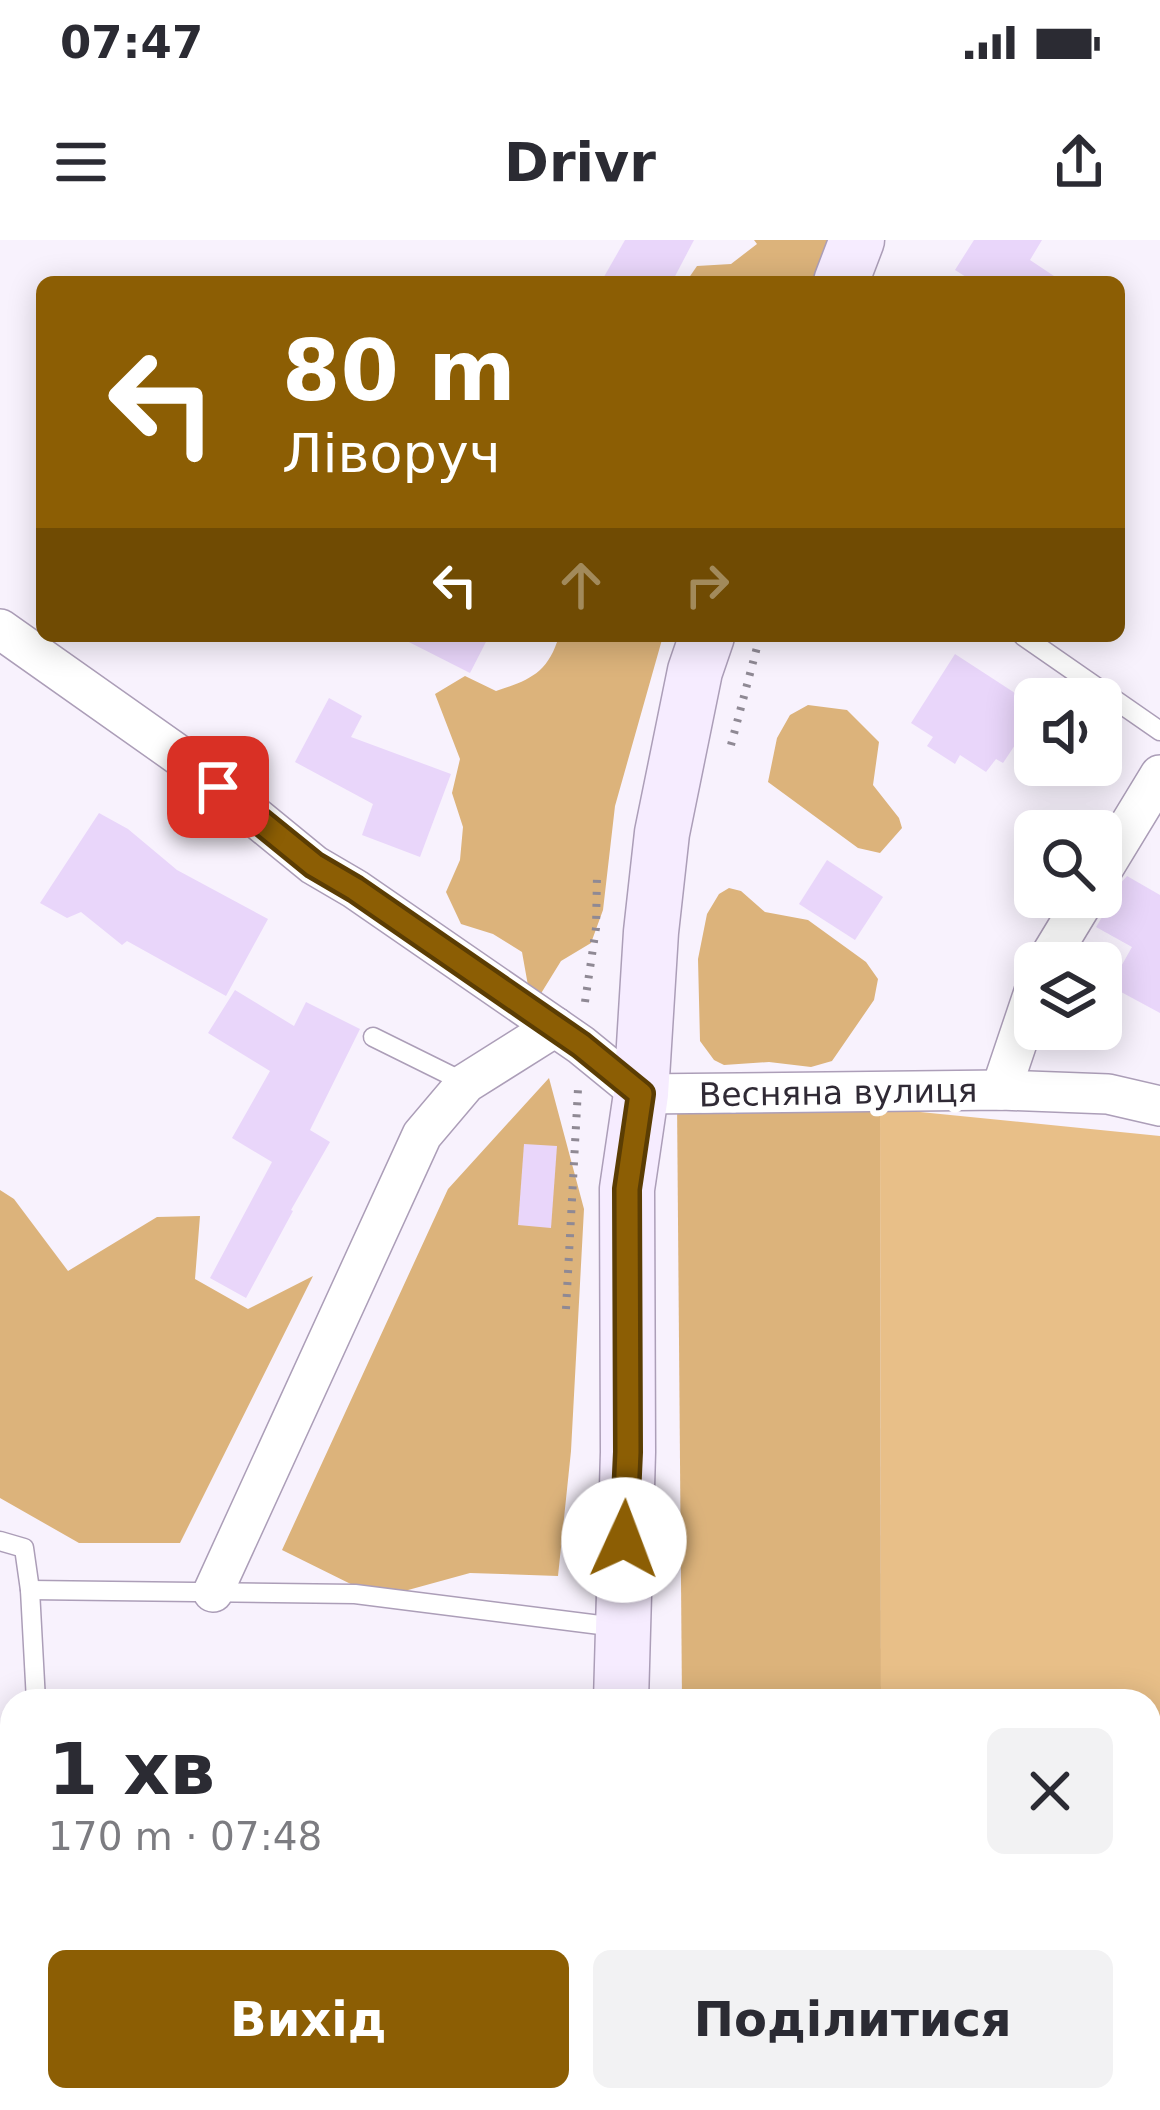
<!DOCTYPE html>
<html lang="uk">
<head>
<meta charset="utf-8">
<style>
	:root { --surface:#fff; --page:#f2f2f3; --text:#2b2b33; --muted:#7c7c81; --accent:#8c5e04 }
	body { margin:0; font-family:"DejaVu Sans",sans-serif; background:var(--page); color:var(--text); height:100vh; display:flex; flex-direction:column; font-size:45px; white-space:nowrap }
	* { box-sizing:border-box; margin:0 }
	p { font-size:39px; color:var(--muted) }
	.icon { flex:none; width:66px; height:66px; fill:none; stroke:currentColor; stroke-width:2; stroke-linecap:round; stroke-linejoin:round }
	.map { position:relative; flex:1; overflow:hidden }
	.panel { position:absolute; left:0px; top:1449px; width:1161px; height:423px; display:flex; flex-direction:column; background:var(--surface); border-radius:36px 36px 0 0; box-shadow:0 6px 30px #0003 }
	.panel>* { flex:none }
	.hud { position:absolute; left:36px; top:36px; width:1089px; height:366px; border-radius:18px; box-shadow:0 6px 30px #0003; background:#8c5e04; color:#fff; overflow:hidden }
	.controls { position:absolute; left:1014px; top:438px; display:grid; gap:24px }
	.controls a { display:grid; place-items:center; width:108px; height:108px; border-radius:18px; background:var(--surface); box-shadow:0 6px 30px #0003; font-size:60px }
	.pin { position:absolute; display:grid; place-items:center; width:102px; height:102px; color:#fff; margin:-51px; border-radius:24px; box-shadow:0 6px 18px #0006 }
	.me { position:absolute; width:132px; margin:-66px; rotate:2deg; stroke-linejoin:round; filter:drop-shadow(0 0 9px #0008) }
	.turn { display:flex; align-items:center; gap:42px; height:252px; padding:0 48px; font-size:54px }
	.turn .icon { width:156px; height:156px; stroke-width:2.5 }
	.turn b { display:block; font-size:84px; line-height:102px }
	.lanes { display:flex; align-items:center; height:114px; padding:0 48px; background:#0003; justify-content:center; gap:60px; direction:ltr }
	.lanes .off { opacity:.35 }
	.round { display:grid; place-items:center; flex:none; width:126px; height:126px; border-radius:18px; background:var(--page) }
	.summary { display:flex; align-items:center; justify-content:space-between; height:204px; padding:0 48px }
	h1 { font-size:72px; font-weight:700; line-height:90px }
	.primary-button { display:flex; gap:24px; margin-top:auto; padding:24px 48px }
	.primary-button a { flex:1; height:138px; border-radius:18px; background:var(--accent); color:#fff; font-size:48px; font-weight:700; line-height:138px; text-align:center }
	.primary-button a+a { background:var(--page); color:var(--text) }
	.status { display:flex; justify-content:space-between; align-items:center; height:84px; padding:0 60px; background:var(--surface); direction:ltr }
	.status svg { height:33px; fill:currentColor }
	header { display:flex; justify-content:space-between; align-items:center; height:156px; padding:0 48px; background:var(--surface); font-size:54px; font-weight:700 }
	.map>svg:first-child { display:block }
	.green { fill:#e8bf88 }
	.forest { fill:#dcb37b }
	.building { fill:#e9d6fa }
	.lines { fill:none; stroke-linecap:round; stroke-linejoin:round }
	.service-casing { stroke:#ac9eb8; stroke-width:21 }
	.minor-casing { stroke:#ac9eb8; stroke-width:42 }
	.secondary-casing { stroke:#ac9eb8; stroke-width:57 }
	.path { stroke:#8f8994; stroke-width:8; stroke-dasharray:3 9; stroke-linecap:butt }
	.service { stroke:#fff; stroke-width:18 }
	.minor { stroke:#fff; stroke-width:39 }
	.secondary { stroke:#f6ecff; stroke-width:54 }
	.route-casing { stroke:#5b3d03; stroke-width:30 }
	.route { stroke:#8c5e04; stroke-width:21 }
	.labels { text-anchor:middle; stroke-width:12; stroke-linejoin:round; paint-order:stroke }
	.street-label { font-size:33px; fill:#302a35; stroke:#fff }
</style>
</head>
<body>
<div class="status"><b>07:47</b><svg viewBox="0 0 49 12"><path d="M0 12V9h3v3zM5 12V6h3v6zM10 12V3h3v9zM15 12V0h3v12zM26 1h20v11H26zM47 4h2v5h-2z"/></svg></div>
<header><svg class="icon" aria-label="menu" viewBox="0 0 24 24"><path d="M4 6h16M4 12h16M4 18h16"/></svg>Drivr<svg class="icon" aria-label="share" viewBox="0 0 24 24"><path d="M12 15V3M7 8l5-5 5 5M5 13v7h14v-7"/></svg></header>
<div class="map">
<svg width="1160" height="1870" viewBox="0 0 1160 1870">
	<rect width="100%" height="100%" fill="#f8f2fd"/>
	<path class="green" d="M880 868 1160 896V1585L1149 1586V1461H881Z"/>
	<g class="forest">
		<path d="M754 0H843L821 42H686L697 26 731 24 757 4Z"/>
		<path d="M559 396H663L615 566 603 670 591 703 561 721 532 768 522 712 493 694 461 684 446 652 460 620 463 587 452 553 460 519 435 454 465 436 496 451C530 440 548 433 559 396Z"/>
		<path d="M808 465 847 470 879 502 873 545 899 578 902 588 880 613 858 608 768 542 777 498 790 475Z"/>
		<path d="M729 648 741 651 765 672 808 680 866 722 878 739 874 760 832 821 811 827 769 822 724 825 714 820 700 801 698 719 707 674 719 654Z"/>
		<path d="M549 838 584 969 571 1211 558 1336 470 1333 379 1358 282 1310 448 949Z"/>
		<path d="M677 861 880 868 881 1461H682Z"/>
		<path d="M0 950 14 959 68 1031 157 977 200 976 195 1039 248 1069 313 1036 180 1303H79L0 1258Z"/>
	</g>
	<g class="building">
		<path d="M625 0H694L672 42H601Z"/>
		<path d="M974 0H1042L1030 20 1063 42H974L955 30Z"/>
		<path d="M397 396H489L470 433Z"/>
		<path d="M955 414 1035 466V475L1003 523 996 519 986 532 960 515 955 524 927 506 933 497 911 483Z"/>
		<path d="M329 458 362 476 351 497 451 534 420 617 362 595 373 564 295 522Z"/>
		<path d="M99 573 128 589 177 630 268 679 226 756 127 701 122 705 81 672 67 678 40 663Z"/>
		<path d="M827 620 883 657 855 700 799 664Z"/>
		<path d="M1127 636 1160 655V773L1110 746 1132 707 1096 687 1107 669 1111 654Z"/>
		<path d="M235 750 294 786 306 762 360 789 310 890 330 902 291 970 293 971 246 1058 210 1038 272 922 232 898 270 831 208 793Z"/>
		<path d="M524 904 557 906 551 988 518 985Z"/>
	</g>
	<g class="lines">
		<g class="service-casing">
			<g id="service">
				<path d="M1023 396 1160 491"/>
				<path d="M373 797 466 843"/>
				<path d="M0 1301 24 1308 30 1350 36 1461"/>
				<path d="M30 1350 355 1354 616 1387"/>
				<path d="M499 1870V1860"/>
				<path d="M870 1870V1860"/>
			</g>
		</g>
		<g class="minor-casing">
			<g id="minor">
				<path d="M0 389 187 521 314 625 355 649 581 805 641 854 1001 850 1108 854 1160 866"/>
				<path d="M1101 632 1160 535"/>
				<path d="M1046 723 1086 657"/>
				<path d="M1001 850 1035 749"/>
				<path d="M213 1352 422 895 466 843 555 787"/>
				<path d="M0 1647 12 1632"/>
				<path d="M1149 1651H1160"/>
				<path d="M116 1870 118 1860"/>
			</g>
		</g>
		<g class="secondary-casing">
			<g id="secondary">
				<path d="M841 42 857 0"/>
				<path d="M621 1461 628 1212 627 949 641 854 651 692 662 593 695 431 707 396"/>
				<path d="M616 1870V1860"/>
			</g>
		</g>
		<g class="path">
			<path d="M731 505 760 396"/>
			<path d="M585 762 596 688 597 636"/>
			<path d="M566 1069 578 849"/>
			<path d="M1150 1870 1154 1689"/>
		</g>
		<use href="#service" class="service"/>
		<use href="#minor" class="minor"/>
		<use href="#secondary" class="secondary"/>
	</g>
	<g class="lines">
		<g class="route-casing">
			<path id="route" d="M218 547 314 625 355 649 581 805 641 854 627 949 628 1212 624 1300"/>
		</g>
		<use href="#route" class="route"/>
	</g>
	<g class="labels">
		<g class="street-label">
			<text transform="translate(838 852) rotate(-1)" y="12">Весняна вулиця</text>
		</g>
	</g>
</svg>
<div class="controls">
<a><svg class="icon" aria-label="sound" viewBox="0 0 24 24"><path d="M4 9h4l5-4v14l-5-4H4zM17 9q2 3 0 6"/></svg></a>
<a><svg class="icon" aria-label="search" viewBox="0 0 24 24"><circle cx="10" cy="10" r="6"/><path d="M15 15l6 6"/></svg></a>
<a><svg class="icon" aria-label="layers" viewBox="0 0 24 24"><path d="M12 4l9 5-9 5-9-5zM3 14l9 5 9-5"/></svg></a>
</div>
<div class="pin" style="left:218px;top:547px;background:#d93025"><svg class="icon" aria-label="arrive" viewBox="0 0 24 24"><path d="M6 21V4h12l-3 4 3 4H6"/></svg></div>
<svg class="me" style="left:624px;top:1300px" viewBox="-20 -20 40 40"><circle r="19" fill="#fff"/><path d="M0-13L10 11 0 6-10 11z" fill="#8c5e04"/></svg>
<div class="hud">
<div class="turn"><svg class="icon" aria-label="left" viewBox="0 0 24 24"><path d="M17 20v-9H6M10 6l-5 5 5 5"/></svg><div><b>80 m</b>Ліворуч</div></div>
<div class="lanes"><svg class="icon" aria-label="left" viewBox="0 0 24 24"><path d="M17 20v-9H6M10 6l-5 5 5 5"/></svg><svg class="icon off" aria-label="ahead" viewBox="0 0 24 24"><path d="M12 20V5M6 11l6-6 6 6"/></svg><svg class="icon off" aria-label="right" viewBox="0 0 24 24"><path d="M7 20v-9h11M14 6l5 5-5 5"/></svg></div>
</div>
<section class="panel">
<div class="summary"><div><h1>1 хв</h1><p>170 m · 07:48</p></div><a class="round"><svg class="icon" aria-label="close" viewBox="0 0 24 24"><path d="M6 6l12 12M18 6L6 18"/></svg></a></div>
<div class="primary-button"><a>Вихід</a><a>Поділитися</a></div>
</section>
</div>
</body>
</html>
